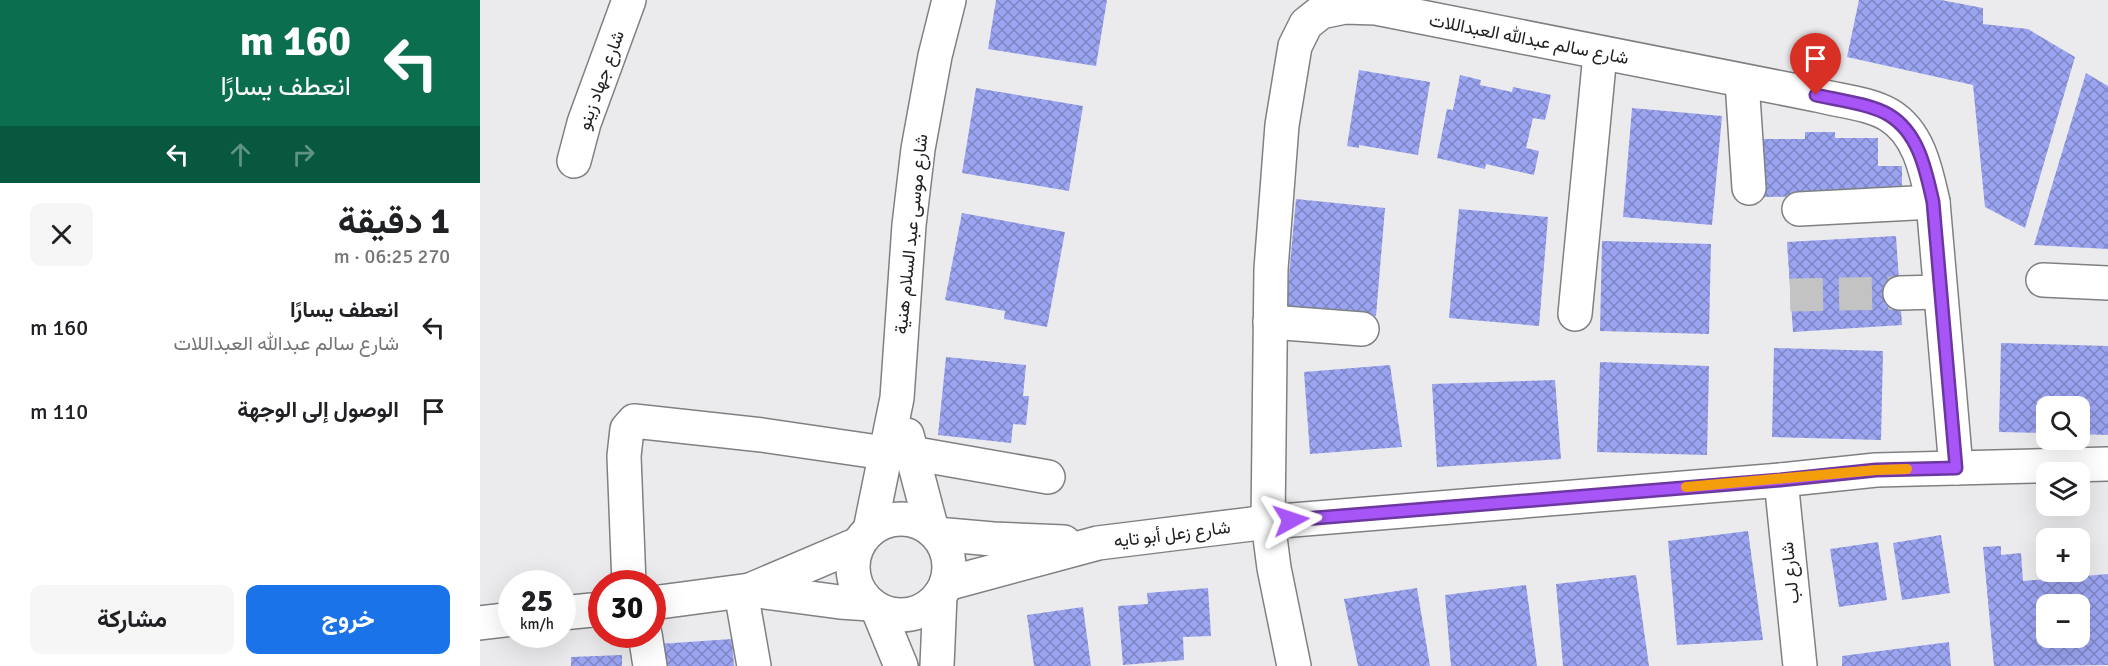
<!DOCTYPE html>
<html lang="ar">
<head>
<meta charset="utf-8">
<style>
	:root { --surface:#fff; --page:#f6f6f6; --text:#202124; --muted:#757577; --accent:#1a73e8 }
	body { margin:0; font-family:Signika,Vazirmatn,sans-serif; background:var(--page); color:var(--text); direction:rtl; height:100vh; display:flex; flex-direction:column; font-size:22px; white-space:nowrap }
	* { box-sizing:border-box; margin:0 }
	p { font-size:20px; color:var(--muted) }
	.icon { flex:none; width:33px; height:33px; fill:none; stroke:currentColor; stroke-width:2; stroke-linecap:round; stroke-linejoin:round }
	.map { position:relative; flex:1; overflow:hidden; direction:ltr }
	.drawer { display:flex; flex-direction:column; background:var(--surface); width:480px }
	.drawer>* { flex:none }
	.top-card { background:#0b6e4f; color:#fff; overflow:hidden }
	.buttons { position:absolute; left:1556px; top:396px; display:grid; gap:12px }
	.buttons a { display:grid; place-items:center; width:54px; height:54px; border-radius:12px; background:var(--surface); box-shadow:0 6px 24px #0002; font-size:30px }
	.speed { position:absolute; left:18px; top:570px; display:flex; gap:12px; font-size:30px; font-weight:700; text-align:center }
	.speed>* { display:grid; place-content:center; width:78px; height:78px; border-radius:50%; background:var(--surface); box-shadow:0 6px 24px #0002; line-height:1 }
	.speed small { font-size:15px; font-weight:400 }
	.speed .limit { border:9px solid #d22; background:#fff; color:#111 }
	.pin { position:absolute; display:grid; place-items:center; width:51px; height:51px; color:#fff; margin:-62px -26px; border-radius:50% 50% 50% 0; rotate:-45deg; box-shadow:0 0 6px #0007 }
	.pin .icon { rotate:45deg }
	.me { position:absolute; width:66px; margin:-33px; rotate:85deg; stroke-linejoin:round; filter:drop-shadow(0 0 4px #0008) }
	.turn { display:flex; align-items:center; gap:21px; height:126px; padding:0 30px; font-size:27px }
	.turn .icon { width:78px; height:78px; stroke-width:2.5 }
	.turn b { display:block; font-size:42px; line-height:51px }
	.lanes { display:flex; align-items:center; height:57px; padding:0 30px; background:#0003; justify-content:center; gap:30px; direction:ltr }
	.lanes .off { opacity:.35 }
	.round { display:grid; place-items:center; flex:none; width:63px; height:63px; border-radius:12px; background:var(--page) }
	.head { display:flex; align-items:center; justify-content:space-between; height:102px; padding:0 30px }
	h1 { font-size:36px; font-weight:700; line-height:45px }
	.action { display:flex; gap:12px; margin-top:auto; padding:12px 30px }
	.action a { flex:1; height:69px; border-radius:12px; background:var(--accent); color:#fff; font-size:24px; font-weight:700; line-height:69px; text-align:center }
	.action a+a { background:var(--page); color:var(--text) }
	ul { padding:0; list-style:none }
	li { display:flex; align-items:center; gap:18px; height:84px; padding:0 30px }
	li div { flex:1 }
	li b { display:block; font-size:22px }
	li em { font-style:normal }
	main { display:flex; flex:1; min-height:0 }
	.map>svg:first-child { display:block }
	.building { fill:url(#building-cross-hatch); fill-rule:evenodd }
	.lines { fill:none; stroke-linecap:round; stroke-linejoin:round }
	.minor-tunnel { stroke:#c3c3c4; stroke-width:33; stroke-dasharray:33 16; stroke-linecap:butt }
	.minor-casing { stroke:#7f8082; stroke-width:36 }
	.minor { stroke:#fff; stroke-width:33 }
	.route-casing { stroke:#6d37a1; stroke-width:15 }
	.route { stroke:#a855f7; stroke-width:10 }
	.slow { stroke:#f59e0b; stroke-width:10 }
	.labels { text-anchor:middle; stroke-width:4.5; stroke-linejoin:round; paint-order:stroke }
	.street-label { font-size:18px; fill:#212122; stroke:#fff }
</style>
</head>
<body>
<main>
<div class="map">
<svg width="1628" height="666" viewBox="0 0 1628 666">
	<defs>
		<pattern id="building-cross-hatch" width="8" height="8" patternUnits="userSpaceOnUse" patternTransform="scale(1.5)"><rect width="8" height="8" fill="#9ba4f1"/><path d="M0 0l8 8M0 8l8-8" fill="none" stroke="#7e85c3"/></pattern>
	</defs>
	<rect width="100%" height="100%" fill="#ebebed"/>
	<g class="building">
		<path d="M516 0H627L616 66 508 49Z"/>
		<path d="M1379 0H1461L1503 8V24L1548 29 1595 57 1545 228 1505 207 1493 85 1367 57Z"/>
		<path d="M879 70 950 82 938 155 879 145V148L867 146Z"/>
		<path d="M1606 73 1628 86V249L1554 245Z"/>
		<path d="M980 75 1001 80 1000 85 1032 92 1033 87 1071 95 1065 120 1053 118 1046 148 1059 151 1054 175 1006 164 1005 169 957 158 967 109 973 110Z"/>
		<path d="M496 88 603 106 589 191 482 173Z"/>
		<path d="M1152 108 1242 116 1232 225 1143 217Z"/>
		<path d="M1325 132H1355V138H1398V166H1422V196L1280 197 1279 139H1325Z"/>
		<path d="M816 199 905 208 896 316 806 308Z"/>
		<path d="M979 209 1068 217 1059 326 969 318Z"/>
		<path d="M482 213 585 232 567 327 524 319 525 311 465 300Z"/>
		<path d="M1416 236 1422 325 1313 332 1307 242Z"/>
		<path d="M1122 241 1231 244 1229 334 1120 331Z"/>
		<path d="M1521 343 1628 346V435L1599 434V406H1566V433L1519 432Z"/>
		<path d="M1294 348 1403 351 1401 440 1292 437Z"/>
		<path d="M466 357 546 365 543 396H549L546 425 533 424 531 443 458 435Z"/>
		<path d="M1120 362 1229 366 1227 455 1117 452Z"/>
		<path d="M910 365 922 447 830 454 824 372Z"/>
		<path d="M1075 380 1081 459 957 467 952 384Z"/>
		<path d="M1268 531 1283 640 1197 645 1188 541Z"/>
		<path d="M1461 535 1470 593 1422 600 1413 543Z"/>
		<path d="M1398 542 1407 600 1359 607 1350 549Z"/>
		<path d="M1521 546V555L1541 553 1543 581 1628 574V665L1514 666 1503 547ZM1566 604H1599V638H1566Z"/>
		<path d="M1156 575 1169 666H1083L1076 584Z"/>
		<path d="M1046 585 1057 666H971L965 595Z"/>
		<path d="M728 588 731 636 703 637 704 660 643 665 638 606 668 604 667 593Z"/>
		<path d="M937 588 950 666H878L864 599Z"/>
		<path d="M603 607 611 666H554L547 615Z"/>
		<path d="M252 639 254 666H181L179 644Z"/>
		<path d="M1469 642 1471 666H1362V656Z"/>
		<path d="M142 655V666H91V657Z"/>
	</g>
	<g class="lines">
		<path class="minor-tunnel" d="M1310 295 1420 293"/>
		<g class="minor-casing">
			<g id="minor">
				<path d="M1262 81 1269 188"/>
				<path d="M94 161 104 123 149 0"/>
				<path d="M1319 209 1453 202"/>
				<path d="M1563 280 1628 283"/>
				<path d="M1420 293 1460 292"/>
				<path d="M1095 314 1120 54"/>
				<path d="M790 322 882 329"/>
				<path d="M427 435 452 530"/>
				<path d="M431 453 568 477"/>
				<path d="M1301 480 1320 666"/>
				<circle cx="421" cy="567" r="48"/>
				<path d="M390 530 417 398 429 225 438 149 455 56 469 0"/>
				<path d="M456 534 513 539 584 542"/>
				<path d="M149 584 144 456 147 429 154 421 282 435 405 453"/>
				<path d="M466 584 618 543 788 522 1301 480 1396 470 1628 464"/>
				<path d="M270 590 360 602 390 604"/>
				<path d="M261 592 274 666"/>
				<path d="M172 603 270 590 378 544"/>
				<path d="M398 610 421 666"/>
				<path d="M82 613 122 609"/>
				<path d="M0 623 32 619"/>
				<path d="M165 634 170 666"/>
				<path d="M457 666 460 595"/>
				<path d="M814 666 794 568 788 522 791 269 802 125 815 46 826 24 841 12 865 7 896 8 1337 95C1359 101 1389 103 1409 115 1439 133 1446 171 1453 202L1476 468"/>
			</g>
		</g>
		<use href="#minor" class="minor"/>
	</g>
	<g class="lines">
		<g class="route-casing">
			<path id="route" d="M811 520 1300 480 1396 470 1476 468 1453 202C1446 171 1439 133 1409 115 1391 104 1358 100 1336 95"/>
		</g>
		<use href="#route" class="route"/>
		<path class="slow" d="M1206 487 1396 470 1427 469"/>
	</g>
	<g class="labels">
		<g class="street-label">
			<text transform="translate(1049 39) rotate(11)" y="6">شارع سالم عبدالله العبداللات</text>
			<text transform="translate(121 80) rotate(-70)" y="6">شارع جهاد زينو</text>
			<text transform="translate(431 234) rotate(-84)" y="6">شارع موسى عبد السلام هنية</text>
			<text transform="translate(692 534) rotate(-7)" y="6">شارع زعل أبو تايه</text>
			<text transform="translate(1310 573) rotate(-96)" y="6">شارع لب</text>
		</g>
	</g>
</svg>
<div class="buttons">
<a><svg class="icon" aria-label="search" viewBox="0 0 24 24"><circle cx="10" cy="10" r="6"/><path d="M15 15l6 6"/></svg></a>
<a><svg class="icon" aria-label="layers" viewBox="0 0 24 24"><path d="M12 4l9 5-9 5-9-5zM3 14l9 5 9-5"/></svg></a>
<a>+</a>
<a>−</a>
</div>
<div class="speed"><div>25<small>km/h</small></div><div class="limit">30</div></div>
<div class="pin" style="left:1336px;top:95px;background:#d93025"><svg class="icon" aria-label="arrive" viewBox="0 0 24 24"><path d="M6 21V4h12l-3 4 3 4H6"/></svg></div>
<svg class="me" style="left:811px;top:520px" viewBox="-20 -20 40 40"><path d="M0-17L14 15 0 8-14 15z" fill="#a855f7" stroke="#fff" stroke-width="4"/></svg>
</div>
<section class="drawer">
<div class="top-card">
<div class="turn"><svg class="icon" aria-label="left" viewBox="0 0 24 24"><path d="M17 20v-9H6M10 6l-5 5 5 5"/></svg><div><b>160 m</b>انعطف يسارًا</div></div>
<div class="lanes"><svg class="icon" aria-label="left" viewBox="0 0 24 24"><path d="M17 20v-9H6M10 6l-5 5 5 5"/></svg><svg class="icon off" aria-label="ahead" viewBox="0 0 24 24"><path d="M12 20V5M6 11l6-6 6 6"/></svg><svg class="icon off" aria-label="right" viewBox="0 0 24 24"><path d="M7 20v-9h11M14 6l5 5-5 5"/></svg></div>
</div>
<div class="head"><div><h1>1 دقيقة</h1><p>270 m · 06:25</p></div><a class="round"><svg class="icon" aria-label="close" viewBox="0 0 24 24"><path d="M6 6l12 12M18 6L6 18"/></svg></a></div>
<ul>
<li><svg class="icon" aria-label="left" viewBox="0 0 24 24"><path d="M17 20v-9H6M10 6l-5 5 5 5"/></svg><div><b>انعطف يسارًا</b><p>شارع سالم عبدالله العبداللات</p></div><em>160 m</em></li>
<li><svg class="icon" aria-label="arrive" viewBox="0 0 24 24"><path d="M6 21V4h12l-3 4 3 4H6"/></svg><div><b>الوصول إلى الوجهة</b></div><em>110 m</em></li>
</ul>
<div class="action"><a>خروج</a><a>مشاركة</a></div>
</section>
</main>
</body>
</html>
